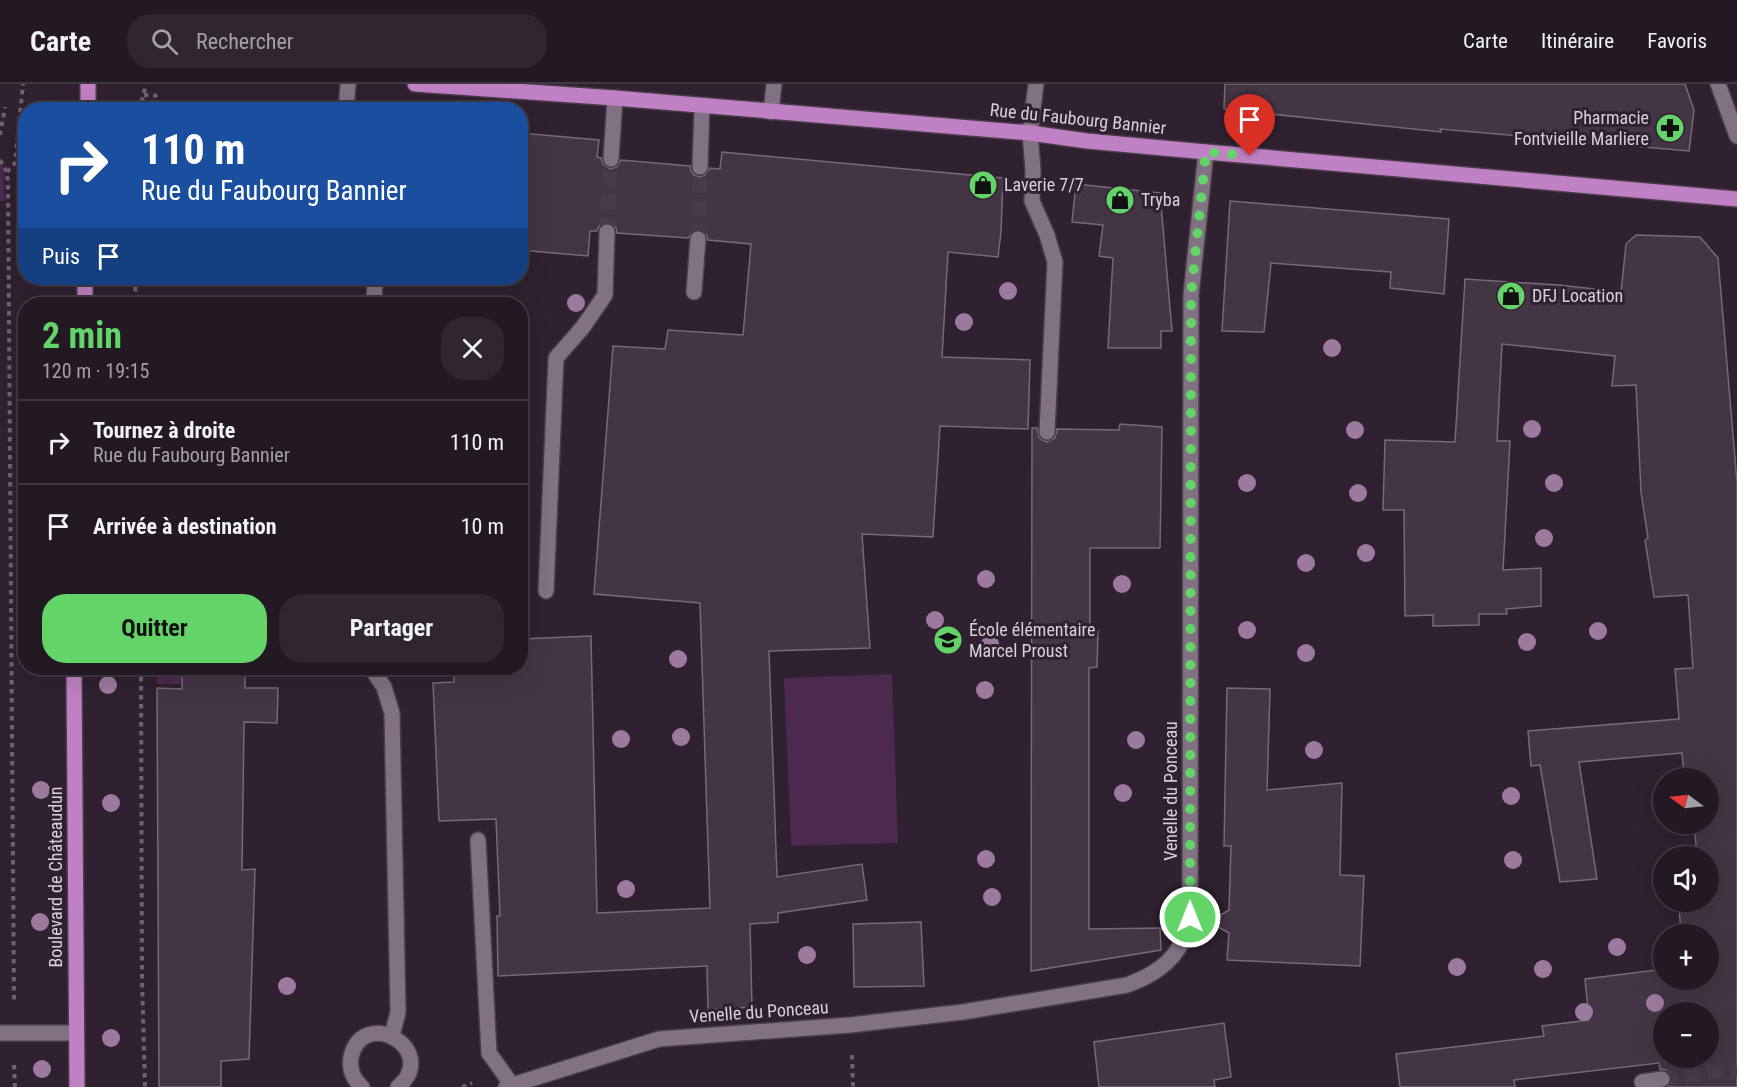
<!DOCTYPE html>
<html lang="fr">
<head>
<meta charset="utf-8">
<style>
	:root { --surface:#231923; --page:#2f2630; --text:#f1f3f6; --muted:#a3a0a6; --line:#403841; --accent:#63d468 }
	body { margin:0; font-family:"Roboto Condensed",sans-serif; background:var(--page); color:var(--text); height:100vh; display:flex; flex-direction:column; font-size:22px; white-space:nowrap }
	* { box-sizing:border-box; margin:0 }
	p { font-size:20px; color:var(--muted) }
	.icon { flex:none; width:33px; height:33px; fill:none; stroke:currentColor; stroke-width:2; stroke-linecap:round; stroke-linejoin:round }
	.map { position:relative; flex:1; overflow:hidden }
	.drawer { position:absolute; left:18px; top:213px; width:510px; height:378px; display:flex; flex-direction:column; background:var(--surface); border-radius:24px; box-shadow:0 6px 24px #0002,0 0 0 2px var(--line) }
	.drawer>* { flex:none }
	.hud { position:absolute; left:18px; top:18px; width:510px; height:183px; border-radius:24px; box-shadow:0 6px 24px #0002,0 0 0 2px var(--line); background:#1a4fa0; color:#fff; overflow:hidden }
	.needle { width:39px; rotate:285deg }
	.controls { position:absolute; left:1653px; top:684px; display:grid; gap:12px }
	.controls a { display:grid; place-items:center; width:66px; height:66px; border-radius:50%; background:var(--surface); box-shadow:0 6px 24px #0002,0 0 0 2px var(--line); font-size:30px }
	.pin { position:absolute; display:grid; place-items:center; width:51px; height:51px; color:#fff; margin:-62px -26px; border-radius:50% 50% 50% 0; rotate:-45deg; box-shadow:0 0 6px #0007 }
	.pin .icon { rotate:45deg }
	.me { position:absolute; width:66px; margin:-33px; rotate:0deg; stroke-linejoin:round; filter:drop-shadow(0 0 4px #0008) }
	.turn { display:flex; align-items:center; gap:21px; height:126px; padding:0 24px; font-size:27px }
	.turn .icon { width:78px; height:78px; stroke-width:2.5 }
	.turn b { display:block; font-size:42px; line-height:51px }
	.then { display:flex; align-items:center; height:57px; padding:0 24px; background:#0003; gap:12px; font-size:22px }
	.round { display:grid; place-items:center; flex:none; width:63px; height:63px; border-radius:24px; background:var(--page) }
	.headline { display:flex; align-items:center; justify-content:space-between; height:102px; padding:0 24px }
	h1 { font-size:36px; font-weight:700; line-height:45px; color:var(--accent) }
	.cta { display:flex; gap:12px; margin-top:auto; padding:12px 24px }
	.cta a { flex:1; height:69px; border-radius:24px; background:var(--accent); color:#111; font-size:24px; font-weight:700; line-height:69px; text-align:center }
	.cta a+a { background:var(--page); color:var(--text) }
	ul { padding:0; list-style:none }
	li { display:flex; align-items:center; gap:18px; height:84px; padding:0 24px; border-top:2px solid var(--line) }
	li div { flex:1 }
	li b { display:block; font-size:22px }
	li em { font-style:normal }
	header { display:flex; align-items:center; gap:36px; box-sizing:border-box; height:84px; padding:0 30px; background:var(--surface); border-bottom:2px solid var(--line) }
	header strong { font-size:28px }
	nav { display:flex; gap:33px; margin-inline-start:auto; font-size:21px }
	.search { width:420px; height:54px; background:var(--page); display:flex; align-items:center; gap:15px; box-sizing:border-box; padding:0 21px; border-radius:24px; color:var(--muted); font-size:22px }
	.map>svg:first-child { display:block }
	.green { fill:#4c2a4f }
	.building { fill:#433544; stroke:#786879; stroke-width:1.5; fill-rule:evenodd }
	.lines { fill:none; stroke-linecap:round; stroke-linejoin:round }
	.minor-tunnel { stroke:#483b48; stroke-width:15; stroke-dasharray:15 8; stroke-linecap:butt }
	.minor-casing { stroke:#483d49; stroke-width:18 }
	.major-casing { stroke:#483d49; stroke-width:18 }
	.path { stroke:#6e626e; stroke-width:4; stroke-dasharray:4.5 4.5; stroke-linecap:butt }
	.minor { stroke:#817182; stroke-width:15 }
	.major { stroke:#bf80c4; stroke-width:15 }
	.tree { fill:#9c7a9e }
	.route { stroke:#63d468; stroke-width:10; stroke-dasharray:0 18 }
	.labels { text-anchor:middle; stroke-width:6; stroke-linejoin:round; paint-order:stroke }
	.poi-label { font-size:18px; fill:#d8cfd8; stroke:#2f212f; text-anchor:start }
	.street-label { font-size:18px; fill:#d8cfd8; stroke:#2f212f }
</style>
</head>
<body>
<header>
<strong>Carte</strong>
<div class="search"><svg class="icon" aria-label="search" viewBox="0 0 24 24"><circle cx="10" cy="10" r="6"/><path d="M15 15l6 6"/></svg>Rechercher</div>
<nav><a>Carte</a><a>Itinéraire</a><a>Favoris</a></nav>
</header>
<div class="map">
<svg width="1737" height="1003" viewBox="0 0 1737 1003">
	<rect width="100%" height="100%" fill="#2f212f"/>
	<g class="green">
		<path d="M0 73 3 77 5 117H0Z"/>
		<path d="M157 584H180L181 600H157Z"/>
		<path d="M892 590 898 759 791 762 784 594Z"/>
	</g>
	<g class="building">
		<path d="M1225 0H1685L1694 26 1689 67 1440 45 1441 48 1224 25Z"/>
		<path d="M520 49 599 56 597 73 601 74 603 80 610 85 616 83 621 76 690 82 691 87 694 91 700 93 705 91 710 84 720 85 722 68 1003 94 1001 148 998 173 948 168 942 273 1030 276 1028 345 940 342 933 453 862 450 870 564 769 567 777 793 862 780 867 816 778 829V838L750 840 752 923 708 926 707 882 498 892 497 832H500L496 735 439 737 433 599 454 598 453 584H520V555L591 552 597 829 710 824 700 519 594 510 613 262 665 265 668 246 743 251 751 160 708 156 706 150 699 145 693 147 688 154 617 149 616 144 613 140 607 138 599 142 597 147H590L588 172 520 166Z"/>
		<path d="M1076 100 1160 109 1172 247H1161V264H1108L1113 174 1099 172 1103 141 1072 138Z"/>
		<path d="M1230 117 1449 135 1444 210 1390 204 1391 188 1271 179 1264 248 1222 247Z"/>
		<path d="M1636 151 1700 153 1718 174 1737 398V1003H1667L1671 999V993L1666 986 1660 985 1659 979 1514 996 1515 1003H1400L1396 970 1544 952 1542 942 1589 936 1585 895 1664 885V896H1708V850H1681L1679 823 1701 821V818H1708V772H1697L1694 740H1708V694H1690V691H1684L1682 669 1579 678 1597 795 1560 798 1540 681 1531 682 1528 647 1679 635 1675 585 1693 584 1688 511 1654 513 1645 456 1648 454 1641 408 1636 301 1612 302 1615 272 1502 260 1497 357H1510L1503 486 1541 484V522L1506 525 1507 530H1479V541L1433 542V531L1405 532 1404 426H1383L1385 356 1455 358 1465 195 1559 201 1621 208 1626 160ZM1664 928H1708V974H1664Z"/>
		<path d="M1120 340 1162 343 1160 464H1090V547H1098L1097 583 1089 584V845L1160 844 1161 866 1031 887 1032 344H1037L1039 353 1042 356 1047 358 1055 354 1057 345 1119 346Z"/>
		<path d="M182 584H245V604H278L277 639 244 638 242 786 255 785 249 975 221 977V1003H159L157 604 182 605Z"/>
		<path d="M1227 604 1270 605 1267 706 1342 699 1340 791 1364 792 1360 882 1227 876 1229 849 1209 838 1229 826 1231 762H1224Z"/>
		<path d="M921 838 924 902 854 903 853 840Z"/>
		<path d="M1224 939 1231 993 1214 996 1215 1003H1099L1094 958Z"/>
	</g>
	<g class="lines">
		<g class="minor-tunnel">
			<path d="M607 148 611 75"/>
			<path d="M698 155 700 83"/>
			<path d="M1662 995 1737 985"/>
		</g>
		<g class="minor-casing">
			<g id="minor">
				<path d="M1036 0 1030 49 1033 87 1032 117 1047 151 1055 178 1047 348"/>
				<path d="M1718 0 1737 52"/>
				<path d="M346 26 348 0"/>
				<path d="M771 28 774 0"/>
				<path d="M611 75 615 14"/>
				<path d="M700 83 702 22"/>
				<path d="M694 208 698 155"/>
				<path d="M374 220 375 194"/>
				<path d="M546 507 556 274 583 243 605 211 607 148"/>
				<path d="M371 584 384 603 392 629 398 928 392 952"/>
				<path d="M478 756 489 969 512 1001"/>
				<path d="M0 949H76"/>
				<path d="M1642 998 1662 995"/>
				<path d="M362 1003C353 995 349 985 351 973 363 921 441 966 398 1003"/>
				<path d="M506 1003 659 955 850 941 963 928 1127 901C1151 892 1172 880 1183 856 1186 849 1188 840 1190 833L1191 211 1206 68"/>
			</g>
		</g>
		<g class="major-casing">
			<g id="major">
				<path d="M88 0V26"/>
				<path d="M415 0 615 14 1030 49 1087 57 1206 68 1737 115"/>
				<path d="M85 220V194"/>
				<path d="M74 584 77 1003"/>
			</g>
		</g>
		<g class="path">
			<path d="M144 11 160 12"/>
			<path d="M138 26 144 11 145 0"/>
			<path d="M19 45H26"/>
			<path d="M0 51 5 23"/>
			<path d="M0 76 7 88 8 100 14 920"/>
			<path d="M7 88 15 79 23 0"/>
			<path d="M135 194 136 220"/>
			<path d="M141 584 142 895 145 1003"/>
			<path d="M852 971 853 1003"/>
			<path d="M14 981 15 1003"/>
			<path d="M462 1003 472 999"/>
		</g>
		<use href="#minor" class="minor"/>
		<use href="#major" class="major"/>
	</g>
	<g class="tree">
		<circle cx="1008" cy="207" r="9"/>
		<circle cx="576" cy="219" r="9"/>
		<circle cx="964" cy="238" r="9"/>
		<circle cx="1332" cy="264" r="9"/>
		<circle cx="1532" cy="345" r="9"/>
		<circle cx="1355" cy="346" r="9"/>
		<circle cx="1247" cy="399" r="9"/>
		<circle cx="1554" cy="399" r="9"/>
		<circle cx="1358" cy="409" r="9"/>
		<circle cx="1544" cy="454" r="9"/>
		<circle cx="1366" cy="469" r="9"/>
		<circle cx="1306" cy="479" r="9"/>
		<circle cx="986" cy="495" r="9"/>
		<circle cx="1122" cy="500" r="9"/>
		<circle cx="935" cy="536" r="9"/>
		<circle cx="1247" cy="546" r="9"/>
		<circle cx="1598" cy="547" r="9"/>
		<circle cx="1527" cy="558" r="9"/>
		<circle cx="990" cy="560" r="9"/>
		<circle cx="1306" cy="569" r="9"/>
		<circle cx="678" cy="575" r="9"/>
		<circle cx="108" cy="601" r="9"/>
		<circle cx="985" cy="606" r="9"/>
		<circle cx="681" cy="653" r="9"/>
		<circle cx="621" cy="655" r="9"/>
		<circle cx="1136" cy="656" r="9"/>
		<circle cx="1314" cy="666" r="9"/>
		<circle cx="41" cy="706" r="9"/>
		<circle cx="1123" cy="709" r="9"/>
		<circle cx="1511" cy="712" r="9"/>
		<circle cx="111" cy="719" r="9"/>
		<circle cx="986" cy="775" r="9"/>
		<circle cx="1513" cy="776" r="9"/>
		<circle cx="626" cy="805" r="9"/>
		<circle cx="992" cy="813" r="9"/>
		<circle cx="40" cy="838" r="9"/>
		<circle cx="1617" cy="863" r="9"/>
		<circle cx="807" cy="871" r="9"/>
		<circle cx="1457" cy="883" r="9"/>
		<circle cx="1543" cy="885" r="9"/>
		<circle cx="287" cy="902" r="9"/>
		<circle cx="1655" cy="919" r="9"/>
		<circle cx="1584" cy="928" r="9"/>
		<circle cx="111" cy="954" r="9"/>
		<circle cx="42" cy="985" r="9"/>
	</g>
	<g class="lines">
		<path class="route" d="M1190 833 1191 211 1206 68 1250 72"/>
	</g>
	<defs>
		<g id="pharmacy-disc" transform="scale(1.5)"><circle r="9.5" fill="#63d468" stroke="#2f212f"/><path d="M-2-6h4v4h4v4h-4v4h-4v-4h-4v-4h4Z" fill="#111"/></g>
		<g id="shop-disc" transform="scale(1.5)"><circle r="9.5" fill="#63d468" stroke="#2f212f"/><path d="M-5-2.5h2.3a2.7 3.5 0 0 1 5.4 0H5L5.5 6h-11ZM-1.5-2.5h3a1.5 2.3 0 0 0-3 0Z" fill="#111"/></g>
		<g id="school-disc" transform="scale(1.5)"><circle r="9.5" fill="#63d468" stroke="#2f212f"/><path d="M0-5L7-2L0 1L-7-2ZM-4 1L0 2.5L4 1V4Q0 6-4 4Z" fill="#111"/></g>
	</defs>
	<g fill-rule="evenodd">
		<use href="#pharmacy-disc" x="1670" y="44"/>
		<use href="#shop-disc" x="983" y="101"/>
		<use href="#shop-disc" x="1120" y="116"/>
		<use href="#shop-disc" x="1511" y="212"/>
		<use href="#school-disc" x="948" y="556"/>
	</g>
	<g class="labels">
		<g class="poi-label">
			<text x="1649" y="40" text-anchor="end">Pharmacie<tspan x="1649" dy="21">Fontvieille Marliere</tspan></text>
			<text x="1004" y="107">Laverie 7/7</text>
			<text x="1141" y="122">Tryba</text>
			<text x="1532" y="218">DFJ Location</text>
			<text x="969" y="552">École élémentaire<tspan x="969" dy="21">Marcel Proust</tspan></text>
		</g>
		<g class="street-label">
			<text transform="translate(1078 35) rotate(6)" y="6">Rue du Faubourg Bannier</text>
			<text transform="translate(1171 707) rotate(-90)" y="6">Venelle du Ponceau</text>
			<text transform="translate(56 793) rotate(-90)" y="6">Boulevard de Châteaudun</text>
			<text transform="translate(759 928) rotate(-4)" y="6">Venelle du Ponceau</text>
		</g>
	</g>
</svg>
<div class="controls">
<a><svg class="needle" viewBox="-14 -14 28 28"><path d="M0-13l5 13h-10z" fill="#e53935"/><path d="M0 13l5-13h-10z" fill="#a3a0a6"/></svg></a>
<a><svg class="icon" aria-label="sound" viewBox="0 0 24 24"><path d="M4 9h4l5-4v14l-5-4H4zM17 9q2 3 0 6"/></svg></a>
<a>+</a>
<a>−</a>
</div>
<div class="pin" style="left:1250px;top:72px;background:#d93025"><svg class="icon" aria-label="arrive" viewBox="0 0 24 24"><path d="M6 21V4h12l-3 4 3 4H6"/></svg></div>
<svg class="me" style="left:1190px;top:833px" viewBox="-20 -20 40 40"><circle r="17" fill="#63d468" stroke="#fff" stroke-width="3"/><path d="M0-11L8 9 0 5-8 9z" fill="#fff"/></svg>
<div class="hud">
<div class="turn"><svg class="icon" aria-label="right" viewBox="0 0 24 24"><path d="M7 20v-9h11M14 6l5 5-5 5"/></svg><div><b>110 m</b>Rue du Faubourg Bannier</div></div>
<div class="then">Puis<svg class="icon" aria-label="arrive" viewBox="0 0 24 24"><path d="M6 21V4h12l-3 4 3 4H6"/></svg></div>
</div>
<section class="drawer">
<div class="headline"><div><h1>2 min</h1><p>120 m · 19:15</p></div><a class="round"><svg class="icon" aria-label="close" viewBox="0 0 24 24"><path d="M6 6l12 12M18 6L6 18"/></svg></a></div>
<ul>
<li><svg class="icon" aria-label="right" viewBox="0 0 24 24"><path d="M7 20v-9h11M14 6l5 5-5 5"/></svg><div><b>Tournez à droite</b><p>Rue du Faubourg Bannier</p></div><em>110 m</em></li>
<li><svg class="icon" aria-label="arrive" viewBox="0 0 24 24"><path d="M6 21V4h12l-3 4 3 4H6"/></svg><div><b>Arrivée à destination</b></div><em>10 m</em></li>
</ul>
<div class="cta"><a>Quitter</a><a>Partager</a></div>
</section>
</div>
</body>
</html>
